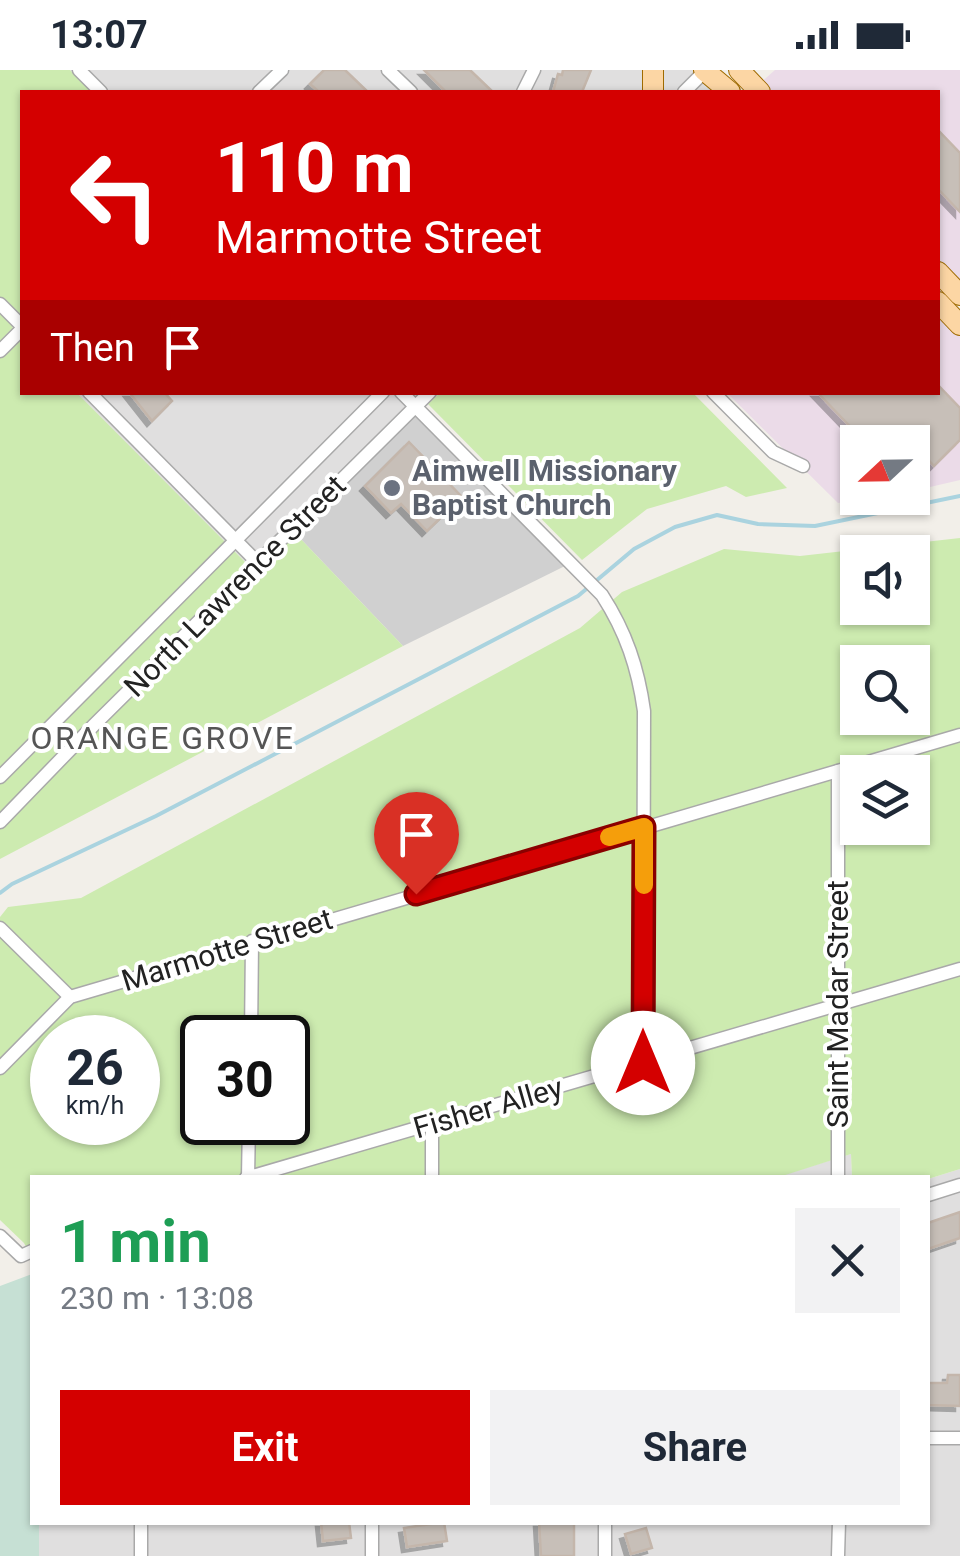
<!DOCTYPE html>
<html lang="en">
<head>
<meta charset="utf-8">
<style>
	:root { --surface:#fff; --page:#f2f2f3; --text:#1f2937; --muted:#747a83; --accent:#d40000 }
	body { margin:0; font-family:Roboto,sans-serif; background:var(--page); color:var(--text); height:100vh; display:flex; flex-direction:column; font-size:38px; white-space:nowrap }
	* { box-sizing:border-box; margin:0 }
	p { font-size:32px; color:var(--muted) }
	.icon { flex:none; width:55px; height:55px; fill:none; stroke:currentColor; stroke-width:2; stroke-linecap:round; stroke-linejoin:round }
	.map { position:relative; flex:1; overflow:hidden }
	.side { position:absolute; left:30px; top:1105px; width:900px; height:350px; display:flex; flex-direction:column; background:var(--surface); border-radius:0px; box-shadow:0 2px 8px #0004 }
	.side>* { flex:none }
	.banner { position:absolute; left:20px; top:20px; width:920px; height:305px; border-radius:0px; box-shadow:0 2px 8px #0004; background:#d40000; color:#fff; overflow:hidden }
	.needle { width:65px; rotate:248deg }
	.tools { position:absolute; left:840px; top:355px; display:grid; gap:20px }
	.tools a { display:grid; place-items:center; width:90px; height:90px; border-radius:0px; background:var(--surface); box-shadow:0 2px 8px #0004; font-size:50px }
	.speed { position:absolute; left:30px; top:945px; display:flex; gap:20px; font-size:50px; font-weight:700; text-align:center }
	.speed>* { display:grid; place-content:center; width:130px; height:130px; border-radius:50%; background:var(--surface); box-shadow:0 2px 8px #0004; line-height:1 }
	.speed small { font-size:25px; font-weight:400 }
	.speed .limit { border:5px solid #111; border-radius:15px; background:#fff; color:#111 }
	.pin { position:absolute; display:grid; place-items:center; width:85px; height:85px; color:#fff; margin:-102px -42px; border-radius:50% 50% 50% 0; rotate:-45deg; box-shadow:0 0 10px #0007 }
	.pin .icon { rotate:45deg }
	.me { position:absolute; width:110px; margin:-55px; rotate:0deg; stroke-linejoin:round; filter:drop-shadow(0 0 8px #0008) }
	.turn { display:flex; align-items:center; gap:35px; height:210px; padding:0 30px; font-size:45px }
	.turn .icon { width:130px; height:130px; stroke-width:2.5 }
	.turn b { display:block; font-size:70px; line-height:85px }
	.then { display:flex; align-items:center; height:95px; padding:0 30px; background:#0003; gap:20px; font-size:38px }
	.round { display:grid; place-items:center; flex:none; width:105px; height:105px; border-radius:0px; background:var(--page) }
	.headline { display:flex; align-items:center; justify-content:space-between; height:170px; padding:0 30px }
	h1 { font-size:60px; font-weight:700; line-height:75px; color:#1e9e55 }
	.primary-button { display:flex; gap:20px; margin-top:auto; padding:20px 30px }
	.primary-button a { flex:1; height:115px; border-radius:0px; background:var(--accent); color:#fff; font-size:40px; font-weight:700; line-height:115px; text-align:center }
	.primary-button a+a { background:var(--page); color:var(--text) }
	.status { display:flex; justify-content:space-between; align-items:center; height:70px; padding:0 50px; background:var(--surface); direction:ltr }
	.status svg { height:28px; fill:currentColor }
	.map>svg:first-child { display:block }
	.residential { fill:#e0dfdf }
	.industrial { fill:#ebdbe8 }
	.religious { fill:#d0d0d0 }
	.grass { fill:#cdebb0; fill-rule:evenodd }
	.wetland { fill:#c6e0d4 }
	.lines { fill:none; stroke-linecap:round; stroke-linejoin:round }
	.stream { stroke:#aad3df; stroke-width:4 }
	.building { fill:#c7bfb8; stroke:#c4b6ab; stroke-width:2.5; filter:url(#shadow) }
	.street-casing { stroke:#a9a9a9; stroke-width:15 }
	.primary-casing { stroke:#a06b00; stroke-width:22 }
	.street { stroke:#fff; stroke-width:12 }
	.primary { stroke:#fcd6a4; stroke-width:20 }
	.route-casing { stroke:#8a0000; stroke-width:25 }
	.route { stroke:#d40000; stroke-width:18 }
	.slow { stroke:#f59e0b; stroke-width:18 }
	.worship-dot { fill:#6b7280; stroke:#fff; stroke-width:4 }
	.labels { text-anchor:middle; stroke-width:8; stroke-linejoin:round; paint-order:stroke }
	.worship-label { font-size:30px; font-weight:bold; fill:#5b616d; stroke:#fff; text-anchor:start }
	.street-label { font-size:30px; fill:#222; stroke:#fff }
	.neighbourhood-label { font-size:32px; letter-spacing:2.5px; fill:#555; stroke:#fff }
</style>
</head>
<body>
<div class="status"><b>13:07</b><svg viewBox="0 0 49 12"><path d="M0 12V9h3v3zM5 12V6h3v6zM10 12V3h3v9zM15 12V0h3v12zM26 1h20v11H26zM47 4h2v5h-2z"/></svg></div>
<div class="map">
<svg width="960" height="1486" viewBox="0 0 960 1486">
	<defs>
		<filter id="shadow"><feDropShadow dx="-5" dy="5" stdDeviation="0" flood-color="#0004"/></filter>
	</defs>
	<rect width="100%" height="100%" fill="#f2efe9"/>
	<g class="residential">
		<path d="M70 0H704L723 22H92Z"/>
		<path d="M77 323H440L256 503Z"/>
		<path d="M851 1084 852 1107H776Z"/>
		<path d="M960 1099V1486H39V1453L928 1452V1109Z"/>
	</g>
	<g class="industrial">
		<path d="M775 0H960V223L938 239V22H750Z"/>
		<path d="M938 242 960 265V410L913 421 912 372H858V428H871L838 433 727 323 938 322Z"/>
	</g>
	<path class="religious" d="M417 344 567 495 403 576 296 464Z"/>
	<g class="grass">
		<path d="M0 0H70L92 22H22V246L12 257 22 267V322L77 323 256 503 296 464 403 576 0 789Z"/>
		<path d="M440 323H693L787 418 746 427 726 416 647 439 582 490 428 334Z"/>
		<path d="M960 468V1099L928 1109 852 1107 851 1084 776 1108H32V1188L24 1173 0 1150V847L8 837 81 828 580 558 622 522 724 479 800 486ZM858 482H912V538H858ZM858 592H912V648H858ZM858 702H912V758H858ZM52 968H138V1052H52ZM202 968H288V1052H202Z"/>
	</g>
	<path class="wetland" d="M32 1204V1452L39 1453V1486H0V1216Z"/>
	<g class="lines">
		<path class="stream" d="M0 823 12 814 156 746 578 526 634 479 675 457 717 445 758 454 815 456 960 426"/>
	</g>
	<g class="building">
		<path d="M324 0H345L368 22H319L310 14Z"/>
		<path d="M424 0H470L493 22H446Z"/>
		<path d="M563 0H591L582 22H553L558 4 562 5Z"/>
		<path d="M938 60 960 83V142L938 119Z"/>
		<path d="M938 315 960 338V370L934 396 912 372H865L817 322H938Z"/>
		<path d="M129 322H164L172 331 152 351Z"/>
		<path d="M409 372 462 427 427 461 401 434 391 443 365 416Z"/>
		<path d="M960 1142V1168L928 1179V1153Z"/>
		<path d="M948 1305H960V1336L928 1335V1313H947Z"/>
		<path d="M321 1452H349L351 1468 323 1471Z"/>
		<path d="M444 1452 447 1471 407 1477 404 1458Z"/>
		<path d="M539 1452H574V1486H541Z"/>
		<path d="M646 1458 652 1478 631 1484 625 1464Z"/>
	</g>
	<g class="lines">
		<g class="street-casing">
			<g id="street">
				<path d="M79 0 101 22"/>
				<path d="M388 0 411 22"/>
				<path d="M259 22 282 0"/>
				<path d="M523 22 534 0"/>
				<path d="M684 22 705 1"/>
				<path d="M0 234 22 256"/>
				<path d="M0 281 22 259"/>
				<path d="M89 322 259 494"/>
				<path d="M401 322 602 525C626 562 638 598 644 641L643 993"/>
				<path d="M713 322 773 382 803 396"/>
				<path d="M838 701V1108"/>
				<path d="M0 707 383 322"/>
				<path d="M0 752 94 655 430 322"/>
				<path d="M0 858 70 927"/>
				<path d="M251 968 252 871"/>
				<path d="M0 998 70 927 960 665"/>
				<path d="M432 1054V1108"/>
				<path d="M248 1107 249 1052"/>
				<path d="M246 1108 960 899"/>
				<path d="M928 1125 960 1115"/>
				<path d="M0 1166 21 1186 32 1181"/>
				<path d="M928 1368H960"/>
				<path d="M372 1452V1486"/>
				<path d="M605 1452V1486"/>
				<path d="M141 1486V1452"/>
				<path d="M838 1486 839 1452"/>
			</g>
		</g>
		<g class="primary-casing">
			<g id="primary">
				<path d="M704 0 730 22"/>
				<path d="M739 0 760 22"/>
				<path d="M653 22V0"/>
				<path d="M938 202 960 225"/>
				<path d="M938 232 960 255"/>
			</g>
		</g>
		<use href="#street" class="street"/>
		<use href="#primary" class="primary"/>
	</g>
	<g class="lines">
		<g class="route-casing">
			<path id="route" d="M416 824 644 757 643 993"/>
		</g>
		<use href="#route" class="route"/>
		<path class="slow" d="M609 767 644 757V815"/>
	</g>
	<circle class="worship-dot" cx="392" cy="418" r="10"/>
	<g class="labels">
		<g class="worship-label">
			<text x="412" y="411">Aimwell Missionary<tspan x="412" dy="34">Baptist Church</tspan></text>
		</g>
		<g class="street-label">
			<text transform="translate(235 516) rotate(-45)" y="10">North Lawrence Street</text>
			<text transform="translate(227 880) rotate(-17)" y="10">Marmotte Street</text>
			<text transform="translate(838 934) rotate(-90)" y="10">Saint Madar Street</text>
			<text transform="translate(488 1038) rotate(-16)" y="10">Fisher Alley</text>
		</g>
		<g class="neighbourhood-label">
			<text x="163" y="679">ORANGE GROVE</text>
		</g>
	</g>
</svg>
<div class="tools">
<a><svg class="needle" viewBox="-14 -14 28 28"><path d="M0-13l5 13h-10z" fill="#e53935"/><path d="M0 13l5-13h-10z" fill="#747a83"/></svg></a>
<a><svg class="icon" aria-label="sound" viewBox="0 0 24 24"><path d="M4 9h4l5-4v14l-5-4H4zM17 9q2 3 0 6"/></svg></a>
<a><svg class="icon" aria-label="search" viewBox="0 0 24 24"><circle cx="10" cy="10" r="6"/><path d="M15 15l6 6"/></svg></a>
<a><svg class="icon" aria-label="layers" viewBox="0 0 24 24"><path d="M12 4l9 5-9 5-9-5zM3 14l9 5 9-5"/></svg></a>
</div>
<div class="speed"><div>26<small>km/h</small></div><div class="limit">30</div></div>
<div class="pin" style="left:416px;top:824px;background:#d93025"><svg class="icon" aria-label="arrive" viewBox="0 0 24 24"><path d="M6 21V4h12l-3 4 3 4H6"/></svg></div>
<svg class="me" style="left:643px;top:993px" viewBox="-20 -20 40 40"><circle r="19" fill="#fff"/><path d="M0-13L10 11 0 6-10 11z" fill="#d40000"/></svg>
<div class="banner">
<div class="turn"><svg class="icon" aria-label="left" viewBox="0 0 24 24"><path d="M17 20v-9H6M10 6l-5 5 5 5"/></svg><div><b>110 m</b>Marmotte Street</div></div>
<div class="then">Then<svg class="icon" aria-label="arrive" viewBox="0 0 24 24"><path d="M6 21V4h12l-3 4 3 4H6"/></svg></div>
</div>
<section class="side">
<div class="headline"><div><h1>1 min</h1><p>230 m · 13:08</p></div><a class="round"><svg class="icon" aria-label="close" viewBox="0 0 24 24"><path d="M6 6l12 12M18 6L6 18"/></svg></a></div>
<div class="primary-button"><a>Exit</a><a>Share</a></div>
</section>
</div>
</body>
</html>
